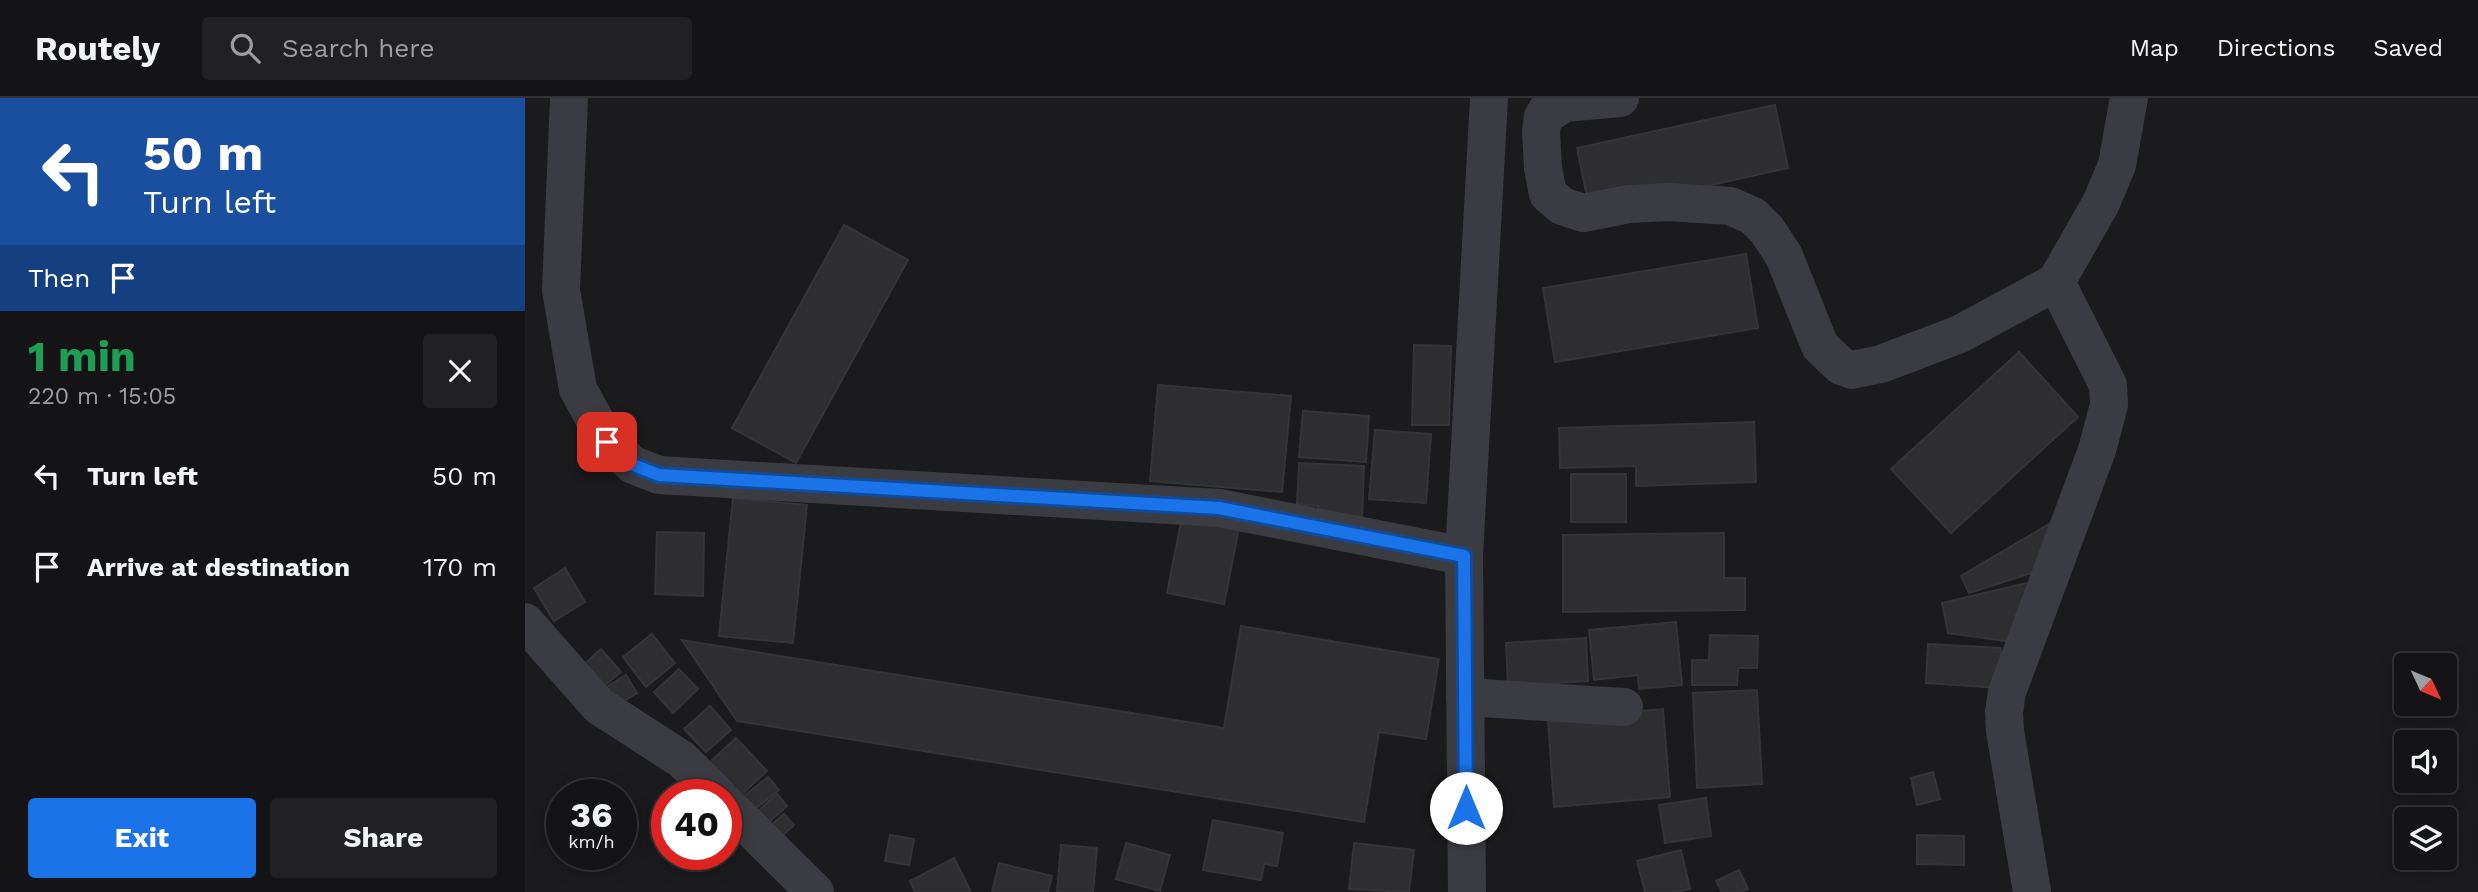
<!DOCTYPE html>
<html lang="en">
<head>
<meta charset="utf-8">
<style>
	:root { --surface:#141416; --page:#212123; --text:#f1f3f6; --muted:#9d9ea1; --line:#333335; --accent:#1a73e8 }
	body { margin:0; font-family:"Work Sans",sans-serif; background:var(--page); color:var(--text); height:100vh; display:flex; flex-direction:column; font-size:26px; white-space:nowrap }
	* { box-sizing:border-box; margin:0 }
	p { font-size:23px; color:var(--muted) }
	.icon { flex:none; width:38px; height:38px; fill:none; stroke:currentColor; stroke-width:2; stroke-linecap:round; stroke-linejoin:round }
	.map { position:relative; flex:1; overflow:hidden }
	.side { display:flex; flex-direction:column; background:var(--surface); width:525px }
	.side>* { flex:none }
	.banner { background:#1a4fa0; color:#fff; overflow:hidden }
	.needle { width:46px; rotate:134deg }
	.tools { position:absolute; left:1869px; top:555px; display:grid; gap:14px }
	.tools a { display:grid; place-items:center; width:63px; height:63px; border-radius:7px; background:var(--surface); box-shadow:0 4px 18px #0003,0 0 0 2px var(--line); font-size:35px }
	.speed { position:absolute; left:21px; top:681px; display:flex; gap:14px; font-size:35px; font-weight:700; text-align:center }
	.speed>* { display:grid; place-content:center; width:91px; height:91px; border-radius:50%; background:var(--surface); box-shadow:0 4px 18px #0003,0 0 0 2px var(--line); line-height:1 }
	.speed small { font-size:18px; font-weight:400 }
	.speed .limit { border:10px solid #d22; background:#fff; color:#111 }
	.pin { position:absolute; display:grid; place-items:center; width:60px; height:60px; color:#fff; margin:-30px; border-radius:14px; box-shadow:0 4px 10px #0006 }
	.me { position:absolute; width:77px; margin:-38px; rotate:0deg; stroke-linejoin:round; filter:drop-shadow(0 0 5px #0008) }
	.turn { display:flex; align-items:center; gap:24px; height:147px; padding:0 28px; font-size:32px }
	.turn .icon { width:91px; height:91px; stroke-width:2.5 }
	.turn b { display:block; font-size:49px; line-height:60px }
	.then { display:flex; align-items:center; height:66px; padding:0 28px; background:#0003; gap:14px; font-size:26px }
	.round { display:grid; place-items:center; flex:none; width:74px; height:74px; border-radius:7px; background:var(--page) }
	.overview { display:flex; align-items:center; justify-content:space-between; height:119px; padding:0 28px }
	h1 { font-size:42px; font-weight:700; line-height:52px; color:#1e9e55 }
	.cta { display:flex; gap:14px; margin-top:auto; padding:14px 28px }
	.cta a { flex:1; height:80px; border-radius:7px; background:var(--accent); color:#fff; font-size:28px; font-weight:700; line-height:80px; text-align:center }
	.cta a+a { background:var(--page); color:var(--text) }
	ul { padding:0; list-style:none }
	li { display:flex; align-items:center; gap:21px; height:91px; padding:0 28px }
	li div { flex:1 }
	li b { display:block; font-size:26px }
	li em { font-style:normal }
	header { display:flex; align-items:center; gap:42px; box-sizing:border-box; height:98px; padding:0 35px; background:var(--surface); border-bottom:2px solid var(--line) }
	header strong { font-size:33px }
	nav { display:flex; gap:38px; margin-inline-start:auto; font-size:24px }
	.search { width:490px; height:63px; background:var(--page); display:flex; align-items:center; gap:18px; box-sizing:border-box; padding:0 24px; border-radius:7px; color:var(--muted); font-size:26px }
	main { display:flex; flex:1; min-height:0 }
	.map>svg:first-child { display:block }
	.building { fill:#2e2e31; stroke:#353439; stroke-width:2 }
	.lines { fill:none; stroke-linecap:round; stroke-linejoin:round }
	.minor { stroke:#3b3b42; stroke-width:38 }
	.route-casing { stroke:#114b97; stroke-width:18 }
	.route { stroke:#1a73e8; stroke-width:12 }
</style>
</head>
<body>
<header>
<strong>Routely</strong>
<div class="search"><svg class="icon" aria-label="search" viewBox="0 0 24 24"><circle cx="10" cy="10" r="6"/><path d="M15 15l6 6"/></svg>Search here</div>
<nav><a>Map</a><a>Directions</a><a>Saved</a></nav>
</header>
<main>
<section class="side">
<div class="banner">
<div class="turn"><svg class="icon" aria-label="left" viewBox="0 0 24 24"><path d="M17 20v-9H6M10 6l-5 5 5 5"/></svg><div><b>50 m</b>Turn left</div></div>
<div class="then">Then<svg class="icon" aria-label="arrive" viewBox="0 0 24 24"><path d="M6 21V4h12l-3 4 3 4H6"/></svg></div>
</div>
<div class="overview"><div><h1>1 min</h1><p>220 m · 15:05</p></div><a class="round"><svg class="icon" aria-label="close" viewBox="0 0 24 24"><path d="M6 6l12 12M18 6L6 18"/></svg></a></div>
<ul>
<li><svg class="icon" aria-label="left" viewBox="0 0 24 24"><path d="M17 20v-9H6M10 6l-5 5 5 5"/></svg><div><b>Turn left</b></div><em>50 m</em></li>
<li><svg class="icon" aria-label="arrive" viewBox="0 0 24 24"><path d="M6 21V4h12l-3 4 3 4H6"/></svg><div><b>Arrive at destination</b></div><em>170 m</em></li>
</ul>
<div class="cta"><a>Exit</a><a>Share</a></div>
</section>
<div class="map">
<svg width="1953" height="794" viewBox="0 0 1953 794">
	<rect width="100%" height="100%" fill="#1b1b1d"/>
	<g class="building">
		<path d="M1250 7 1263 70 1065 114 1052 50Z"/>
		<path d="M319 127 383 162 271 365 207 330Z"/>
		<path d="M1221 156 1233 230 1030 264 1018 190Z"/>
		<path d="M889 247 926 248 924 327H887Z"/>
		<path d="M1494 254 1553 319 1426 435 1366 371Z"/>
		<path d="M633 287 766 298 757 394 625 383Z"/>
		<path d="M778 313 844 318 841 364 774 359Z"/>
		<path d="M1229 324 1231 384 1111 388V368L1035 370 1034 330Z"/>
		<path d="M850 332 906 336 901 405 844 401Z"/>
		<path d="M774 365 839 368 837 422 793 420V408L772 406Z"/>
		<rect x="1046" y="376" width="55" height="48"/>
		<path d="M208 400 282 407 268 545 194 538Z"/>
		<path d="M657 419 714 430 699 506 642 495Z"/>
		<path d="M1524 426 1516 472 1444 495 1436 478Z"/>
		<path d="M132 434 179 435 178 498 130 496Z"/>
		<path d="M1199 435V480H1220V512L1038 514V437Z"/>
		<path d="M40 470 60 504 29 523 9 490Z"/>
		<path d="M1510 483 1487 544 1423 535 1417 505Z"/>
		<path d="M1151 524 1157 587 1114 591 1113 577 1069 582 1064 532Z"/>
		<path d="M716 528 914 561 901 641 854 634 839 724 212 623 157 542 699 630Z"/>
		<path d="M127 536 150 565 121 589 98 559Z"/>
		<path d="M1185 537 1233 538 1232 570H1213L1212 587H1167V562H1184Z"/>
		<path d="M1061 540 1063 583 1031 585 1032 596 983 587 981 545Z"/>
		<path d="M1403 546 1476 550 1474 590 1401 585Z"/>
		<path d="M76 551 96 574 74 592 55 570Z"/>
		<path d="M154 571 173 591 148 615 129 594Z"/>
		<path d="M101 577 112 595 91 608 80 590Z"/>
		<path d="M1232 592 1237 686 1172 690 1168 595Z"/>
		<path d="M185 608 206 632 181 654 159 631Z"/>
		<path d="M1138 611 1145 699 1029 709 1023 621Z"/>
		<path d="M211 640 242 673 216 697 185 664Z"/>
		<path d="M1408 674 1415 701 1392 707 1386 680Z"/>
		<path d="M243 679 254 692 230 711 219 698Z"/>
		<path d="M252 696 262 708 244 724 234 712Z"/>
		<path d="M1181 700 1186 738 1140 745 1134 707Z"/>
		<path d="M259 716 269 727 257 738 246 727Z"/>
		<path d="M688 722 758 735 752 768 739 766 736 782 678 772Z"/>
		<path d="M365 737 389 741 384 767 360 763Z"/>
		<path d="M1392 737 1439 738V767L1392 766Z"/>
		<path d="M601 745 645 757 635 793 591 781Z"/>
		<path d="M829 745 889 752 884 794 824 791Z"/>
		<path d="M536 747 572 750 568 794H532Z"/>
		<path d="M1156 752 1165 791 1152 794H1120L1112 763Z"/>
		<path d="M429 760 446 794H390L385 783Z"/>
		<path d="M474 765 527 778 523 794H467Z"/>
		<path d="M1214 772 1223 791 1215 794H1197L1191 783Z"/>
	</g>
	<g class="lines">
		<g class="minor">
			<path d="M44 0 36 192 53 291 82 344 108 367 134 377 694 410 939 458"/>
			<path d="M1029 0 1018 19 1016 33 1018 70 1023 96 1037 108 1058 115 1104 106 1143 104 1205 108 1228 118 1242 132 1259 158 1295 248 1316 268 1327 272 1356 266 1435 236 1531 184 1576 105 1592 67 1604 0"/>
			<path d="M1018 19 1039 5 1095 0"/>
			<path d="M0 524 74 608 156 661 192 696"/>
			<path d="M940 599 1099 609"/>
			<path d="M201 706 290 794"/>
			<path d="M942 794 939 458 964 0"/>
			<path d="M1507 794 1480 633 1479 614 1482 594 1572 352 1584 307 1583 287 1531 184"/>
		</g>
	</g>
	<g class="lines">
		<g class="route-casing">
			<path id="route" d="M82 344 108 367 134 377 694 410 939 458 941 710"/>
		</g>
		<use href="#route" class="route"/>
	</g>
</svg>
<div class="tools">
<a><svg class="needle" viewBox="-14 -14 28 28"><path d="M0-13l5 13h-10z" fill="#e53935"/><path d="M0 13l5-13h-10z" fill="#9d9ea1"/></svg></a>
<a><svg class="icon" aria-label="sound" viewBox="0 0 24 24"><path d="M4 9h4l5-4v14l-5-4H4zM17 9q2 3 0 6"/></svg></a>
<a><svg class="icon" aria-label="layers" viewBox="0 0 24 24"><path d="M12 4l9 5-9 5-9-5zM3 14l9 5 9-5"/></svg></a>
</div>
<div class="speed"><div>36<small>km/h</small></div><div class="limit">40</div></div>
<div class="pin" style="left:82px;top:344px;background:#d93025"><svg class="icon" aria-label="arrive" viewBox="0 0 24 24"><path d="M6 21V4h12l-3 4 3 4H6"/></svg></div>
<svg class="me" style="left:941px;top:710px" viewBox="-20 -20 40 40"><circle r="19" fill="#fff"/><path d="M0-13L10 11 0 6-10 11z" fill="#1a73e8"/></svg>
</div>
</main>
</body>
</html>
